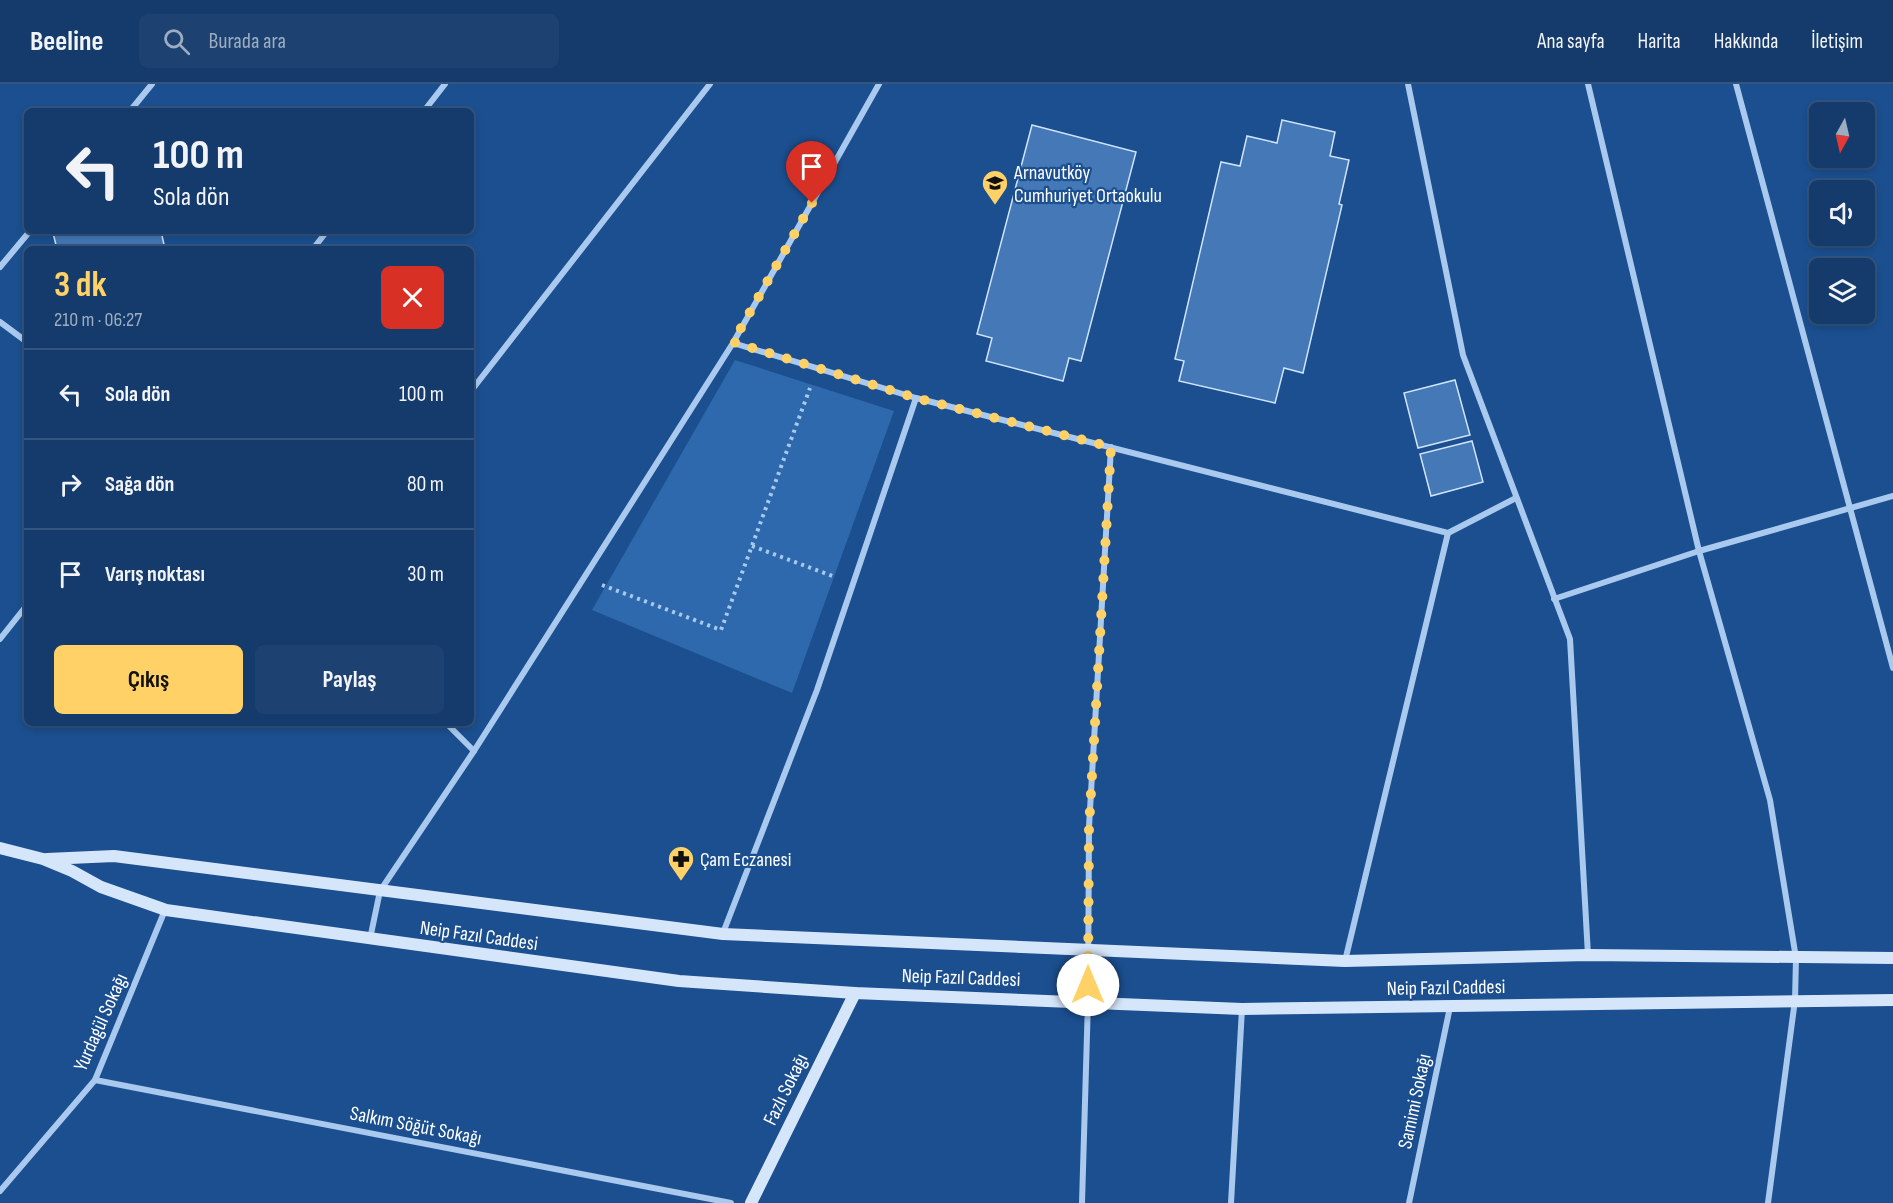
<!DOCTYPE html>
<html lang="tr">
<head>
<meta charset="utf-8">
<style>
	:root { --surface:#143b6b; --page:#1d4271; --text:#f1f3f6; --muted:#9dadc1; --line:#33557e; --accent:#ffd166 }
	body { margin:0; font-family:"Sofia Sans Condensed",sans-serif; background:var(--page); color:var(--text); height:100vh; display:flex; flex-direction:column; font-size:22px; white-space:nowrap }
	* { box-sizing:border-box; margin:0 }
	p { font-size:20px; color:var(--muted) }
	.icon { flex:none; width:33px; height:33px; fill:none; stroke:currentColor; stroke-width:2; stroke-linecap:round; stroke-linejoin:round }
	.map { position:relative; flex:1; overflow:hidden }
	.drawer { position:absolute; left:24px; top:162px; width:450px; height:480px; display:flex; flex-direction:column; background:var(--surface); border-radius:9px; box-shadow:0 3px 9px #0003,0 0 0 2px var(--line) }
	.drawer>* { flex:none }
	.top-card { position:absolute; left:24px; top:24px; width:450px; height:126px; border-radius:9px; box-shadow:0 3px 9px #0003,0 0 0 2px var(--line); background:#143b6b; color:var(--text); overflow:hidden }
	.needle { width:39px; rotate:188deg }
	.fabs { position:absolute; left:1809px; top:18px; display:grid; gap:12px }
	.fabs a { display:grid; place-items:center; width:66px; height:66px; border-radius:9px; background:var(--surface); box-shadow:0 3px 9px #0003,0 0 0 2px var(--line); font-size:30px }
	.pin { position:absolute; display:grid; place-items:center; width:51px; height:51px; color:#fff; margin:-62px -26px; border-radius:50% 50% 50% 0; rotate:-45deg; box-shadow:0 0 6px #0007 }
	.pin .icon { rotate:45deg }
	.me { position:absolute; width:66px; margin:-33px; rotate:0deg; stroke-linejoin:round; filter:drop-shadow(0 0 4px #0008) }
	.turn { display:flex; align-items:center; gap:21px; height:126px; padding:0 30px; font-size:27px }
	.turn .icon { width:78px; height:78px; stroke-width:2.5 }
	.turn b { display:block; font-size:42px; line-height:51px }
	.round { display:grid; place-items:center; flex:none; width:63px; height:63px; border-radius:9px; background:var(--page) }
	.headline { display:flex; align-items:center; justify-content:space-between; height:102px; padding:0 30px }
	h1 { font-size:36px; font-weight:700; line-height:45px; color:var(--accent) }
	.action { display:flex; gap:12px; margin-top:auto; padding:12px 30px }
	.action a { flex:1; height:69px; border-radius:9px; background:var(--accent); color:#111; font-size:24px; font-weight:700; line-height:69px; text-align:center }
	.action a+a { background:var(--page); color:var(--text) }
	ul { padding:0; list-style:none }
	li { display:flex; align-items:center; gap:18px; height:90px; padding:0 30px; border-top:2px solid var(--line) }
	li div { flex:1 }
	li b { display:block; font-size:22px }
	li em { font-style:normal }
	header { display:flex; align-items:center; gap:36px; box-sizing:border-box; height:84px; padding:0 30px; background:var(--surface); border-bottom:2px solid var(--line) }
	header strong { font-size:28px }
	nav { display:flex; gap:33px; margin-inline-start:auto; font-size:21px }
	.search { width:420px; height:54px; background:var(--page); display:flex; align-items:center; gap:15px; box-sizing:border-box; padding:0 21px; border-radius:9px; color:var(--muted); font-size:22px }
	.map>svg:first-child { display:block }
	.green { fill:#2e69ad }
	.building { fill:#4478b7; stroke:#cfe3fa; stroke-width:1.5 }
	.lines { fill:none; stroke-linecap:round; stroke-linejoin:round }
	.path { stroke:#a9c9ee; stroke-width:4; stroke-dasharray:3 4.5; stroke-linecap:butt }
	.street { stroke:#a9c9ee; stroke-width:6 }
	.secondary { stroke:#d6e6fa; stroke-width:12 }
	.route { stroke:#ffd166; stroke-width:10; stroke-dasharray:0 18 }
	.labels { text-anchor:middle; stroke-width:4.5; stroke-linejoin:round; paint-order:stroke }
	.poi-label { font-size:20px; fill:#fff; stroke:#1b4f8f; text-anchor:start }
	.street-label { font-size:20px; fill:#fff; stroke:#1b4f8f }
</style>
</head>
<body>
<header>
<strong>Beeline</strong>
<div class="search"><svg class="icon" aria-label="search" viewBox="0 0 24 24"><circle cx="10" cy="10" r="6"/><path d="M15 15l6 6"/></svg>Burada ara</div>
<nav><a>Ana sayfa</a><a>Harita</a><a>Hakkında</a><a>İletişim</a></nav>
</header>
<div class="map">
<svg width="1893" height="1119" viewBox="0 0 1893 1119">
	<rect width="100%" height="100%" fill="#1b4f8f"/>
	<path class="green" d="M735 276 894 327 792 609 592 526Z"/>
	<g class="building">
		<path d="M1282 36 1335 48 1330 72 1349 76 1339 120 1342 121 1303 289 1284 284 1275 319 1179 297 1184 277 1175 275 1221 78 1240 82 1247 52 1277 59Z"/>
		<path d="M1032 41 1136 68 1081 277 1069 274 1063 297 986 277 992 254 977 250Z"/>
		<path d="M59 147H161L165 165H57L53 149Z"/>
		<path d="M1455 296 1470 351 1418 364 1404 309Z"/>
		<path d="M1472 357 1483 398 1431 412 1420 370Z"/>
	</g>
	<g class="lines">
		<g class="path">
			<path d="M752 462 835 493"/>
			<path d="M602 501 721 546 810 304"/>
		</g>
		<g class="street">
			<path d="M1408 0 1463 271 1570 555 1588 871"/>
			<path d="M1588 0 1699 467 1770 716 1796 874 1795 916 1768 1119"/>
			<path d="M1736 0 1893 584"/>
			<path d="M130 27 152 0"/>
			<path d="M424 27 445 0"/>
			<path d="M313 165 327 147"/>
			<path d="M0 183 30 147"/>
			<path d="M0 238 27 258"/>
			<path d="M733 259 916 314 1448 449 1516 414"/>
			<path d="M471 307 710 0"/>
			<path d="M1554 515 1699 467 1893 412"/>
			<path d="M0 555 27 521"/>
			<path d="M446 639 474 667"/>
			<path d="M723 849 817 606 916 314"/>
			<path d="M370 855 380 807 474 667 733 259 879 0"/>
			<path d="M1345 877 1448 449"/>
			<path d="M95 996 731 1119"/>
			<path d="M0 1107 95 996 165 826"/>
			<path d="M1082 1119 1088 917 1089 743 1111 363"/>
			<path d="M1231 1119 1242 925"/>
			<path d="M1409 1119 1450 923"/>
		</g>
		<g class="secondary">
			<path d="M0 764 43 775 72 787 101 803 166 826 679 897 855 909 1242 925 1893 916"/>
			<path d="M47 775 114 772 723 850 1345 877 1588 871 1893 874"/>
			<path d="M751 1119 855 909"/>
		</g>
	</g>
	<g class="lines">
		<path class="route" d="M812 119 733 258 916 314 1111 363 1089 743 1088 901"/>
	</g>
	<defs>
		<g id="school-pin" transform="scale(1.35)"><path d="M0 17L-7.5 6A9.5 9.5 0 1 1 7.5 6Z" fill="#ffd166" stroke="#1b4f8f"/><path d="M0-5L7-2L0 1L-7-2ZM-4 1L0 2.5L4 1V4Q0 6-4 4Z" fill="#111"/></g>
		<g id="pharmacy-pin" transform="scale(1.35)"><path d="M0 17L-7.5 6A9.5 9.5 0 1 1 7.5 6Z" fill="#ffd166" stroke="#1b4f8f"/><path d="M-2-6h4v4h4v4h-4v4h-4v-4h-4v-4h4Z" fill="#111"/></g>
	</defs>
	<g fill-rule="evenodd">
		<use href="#school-pin" x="995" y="99"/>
		<use href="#pharmacy-pin" x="681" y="775"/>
	</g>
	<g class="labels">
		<g class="poi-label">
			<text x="1014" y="95">Arnavutköy<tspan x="1014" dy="23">Cumhuriyet Ortaokulu</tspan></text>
			<text x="700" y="782">Çam Eczanesi</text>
		</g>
		<g class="street-label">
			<text transform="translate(479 851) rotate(8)" y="7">Neip Fazıl Caddesi</text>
			<text transform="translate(961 893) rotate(2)" y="7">Neip Fazıl Caddesi</text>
			<text transform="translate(1446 903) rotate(-1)" y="7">Neip Fazıl Caddesi</text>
			<text transform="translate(100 938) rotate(-66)" y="7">Yurdagül Sokağı</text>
			<text transform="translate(785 1005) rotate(-64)" y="7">Fazlı Sokağı</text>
			<text transform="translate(1414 1017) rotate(-78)" y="7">Samimi Sokağı</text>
			<text transform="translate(416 1041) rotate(11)" y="7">Salkım Söğüt Sokağı</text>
		</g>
	</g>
</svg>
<div class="fabs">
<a><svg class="needle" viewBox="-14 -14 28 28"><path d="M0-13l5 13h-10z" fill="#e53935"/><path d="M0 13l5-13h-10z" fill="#9dadc1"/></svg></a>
<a><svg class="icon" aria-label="sound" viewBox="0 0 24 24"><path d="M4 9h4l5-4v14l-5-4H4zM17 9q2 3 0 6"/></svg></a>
<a><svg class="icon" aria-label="layers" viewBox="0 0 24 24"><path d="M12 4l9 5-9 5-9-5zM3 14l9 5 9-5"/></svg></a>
</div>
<div class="pin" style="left:812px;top:119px;background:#d93025"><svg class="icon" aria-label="arrive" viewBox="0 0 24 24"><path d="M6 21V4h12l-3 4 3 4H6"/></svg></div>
<svg class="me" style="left:1088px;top:901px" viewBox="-20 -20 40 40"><circle r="19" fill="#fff"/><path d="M0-13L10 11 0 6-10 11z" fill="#ffd166"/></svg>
<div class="top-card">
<div class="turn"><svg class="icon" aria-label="left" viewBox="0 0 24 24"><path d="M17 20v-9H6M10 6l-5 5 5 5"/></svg><div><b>100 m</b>Sola dön</div></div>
</div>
<section class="drawer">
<div class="headline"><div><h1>3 dk</h1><p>210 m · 06:27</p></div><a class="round" style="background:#d93025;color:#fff"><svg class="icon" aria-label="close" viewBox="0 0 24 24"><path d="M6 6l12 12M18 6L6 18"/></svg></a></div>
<ul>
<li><svg class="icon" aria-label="left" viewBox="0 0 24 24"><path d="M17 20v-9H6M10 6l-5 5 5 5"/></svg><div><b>Sola dön</b></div><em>100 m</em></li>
<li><svg class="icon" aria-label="right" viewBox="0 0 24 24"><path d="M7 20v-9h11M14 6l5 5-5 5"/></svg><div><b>Sağa dön</b></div><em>80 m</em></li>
<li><svg class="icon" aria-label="arrive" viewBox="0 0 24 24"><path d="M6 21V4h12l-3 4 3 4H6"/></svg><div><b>Varış noktası</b></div><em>30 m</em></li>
</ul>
<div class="action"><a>Çıkış</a><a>Paylaş</a></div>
</section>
</div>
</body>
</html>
